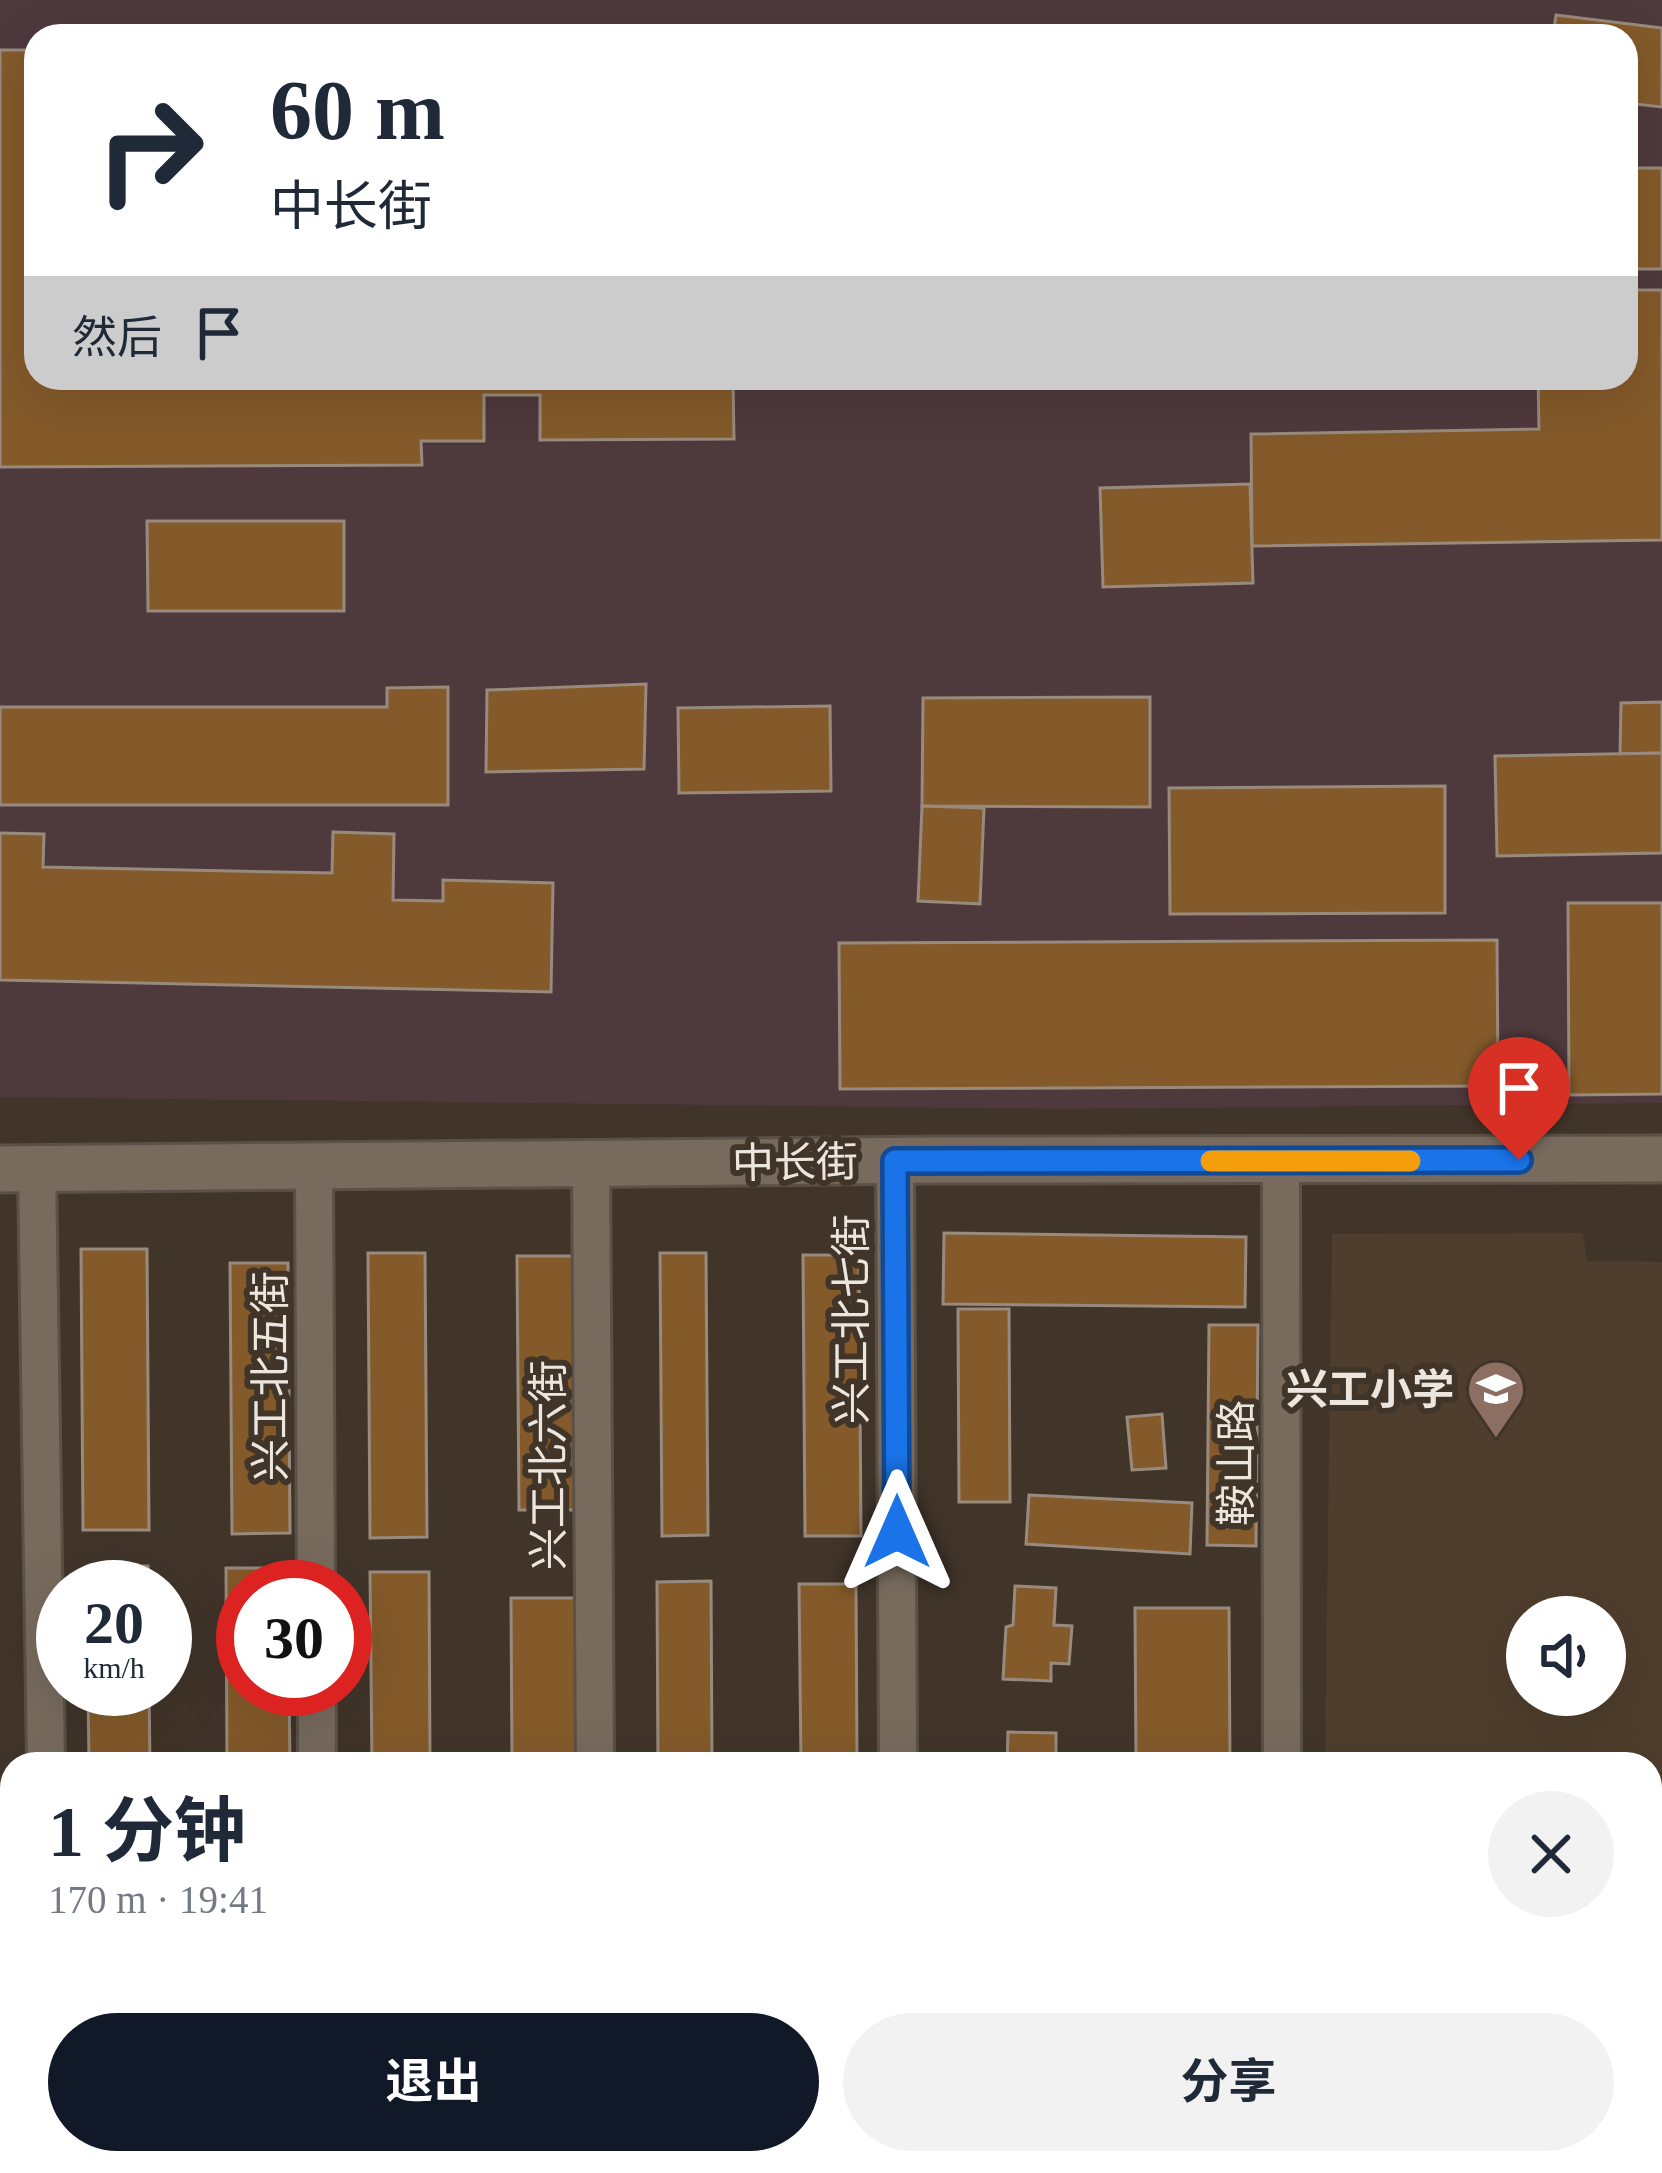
<!DOCTYPE html>
<html lang="zh">
<head>
<meta charset="utf-8">
<style>
	:root { --surface:#fff; --page:#f2f2f3; --text:#1f2937; --muted:#747a83; --accent:#111827 }
	body { margin:0; font-family:"Times New Roman","Noto Sans SC",serif; background:var(--page); color:var(--text); height:100vh; display:flex; flex-direction:column; font-size:45px; white-space:nowrap }
	* { box-sizing:border-box; margin:0 }
	p { font-size:39px; color:var(--muted) }
	.icon { flex:none; width:66px; height:66px; fill:none; stroke:currentColor; stroke-width:2; stroke-linecap:round; stroke-linejoin:round }
	.map { position:relative; flex:1; overflow:hidden }
	.side { position:absolute; left:0px; top:1752px; width:1662px; height:423px; display:flex; flex-direction:column; background:var(--surface); border-radius:36px 36px 0 0; box-shadow:0 12px 48px #0002 }
	.side>* { flex:none }
	.guide { position:absolute; left:24px; top:24px; width:1614px; height:366px; border-radius:36px; box-shadow:0 12px 48px #0002; background:#fff; color:var(--text); overflow:hidden }
	.tools { position:absolute; left:1506px; top:1596px; display:grid; gap:24px }
	.tools a { display:grid; place-items:center; width:120px; height:120px; border-radius:50%; background:var(--surface); box-shadow:0 12px 48px #0002; font-size:60px }
	.speed { position:absolute; left:36px; top:1560px; display:flex; gap:24px; font-size:60px; font-weight:700; text-align:center }
	.speed>* { display:grid; place-content:center; width:156px; height:156px; border-radius:50%; background:var(--surface); box-shadow:0 12px 48px #0002; line-height:1 }
	.speed small { font-size:30px; font-weight:400 }
	.speed .limit { border:18px solid #d22; background:#fff; color:#111 }
	.pin { position:absolute; display:grid; place-items:center; width:102px; height:102px; color:#fff; margin:-123px -51px; border-radius:50% 50% 50% 0; rotate:-45deg; box-shadow:0 0 12px #0007 }
	.pin .icon { rotate:45deg }
	.me { position:absolute; width:132px; margin:-66px; rotate:0deg; stroke-linejoin:round; filter:drop-shadow(0 0 9px #0008) }
	.turn { display:flex; align-items:center; gap:42px; height:252px; padding:0 48px; font-size:54px }
	.turn .icon { width:156px; height:156px; stroke-width:2.5 }
	.turn b { display:block; font-size:84px; line-height:102px }
	.then { display:flex; align-items:center; height:114px; padding:0 48px; background:#0003; gap:24px; font-size:45px }
	.round { display:grid; place-items:center; flex:none; width:126px; height:126px; border-radius:63px; background:var(--page) }
	.overview { display:flex; align-items:center; justify-content:space-between; height:204px; padding:0 48px }
	h1 { font-size:72px; font-weight:700; line-height:90px }
	.primary-button { display:flex; gap:24px; margin-top:auto; padding:24px 48px }
	.primary-button a { flex:1; height:138px; border-radius:72px; background:var(--accent); color:#fff; font-size:48px; font-weight:700; line-height:138px; text-align:center }
	.primary-button a+a { background:var(--page); color:var(--text) }
	.map>svg:first-child { display:block }
	.built { fill:#4f3e2d; fill-rule:evenodd }
	.industrial { fill:#4e393c; fill-rule:evenodd }
	.building { fill:#845a2a; stroke:#988a7d; stroke-width:3 }
	.lines { fill:none; stroke-linecap:round; stroke-linejoin:round }
	.minor-casing { stroke:#5b5147; stroke-width:42 }
	.tertiary-casing { stroke:#5b5147; stroke-width:51 }
	.minor { stroke:#786b5e; stroke-width:36 }
	.tertiary { stroke:#786b5e; stroke-width:45 }
	.route-casing { stroke:#114b97; stroke-width:30 }
	.route { stroke:#1a73e8; stroke-width:21 }
	.slow { stroke:#f59e0b; stroke-width:21 }
	.labels { text-anchor:middle; stroke-width:12; stroke-linejoin:round; paint-order:stroke }
	.street-label { font-size:42px; fill:#ede6de; stroke:#41352a }
	.poi-label { font-size:42px; font-weight:bold; fill:#ede6de; stroke:#41352a; text-anchor:end }
</style>
</head>
<body>
<div class="map">
<svg width="1662" height="2173" viewBox="0 0 1662 2173">
	<rect width="100%" height="100%" fill="#41352a"/>
	<path class="built" d="M1583 1233 1587 1261 1662 1262V2173H1328L1327 2163H1650V1764H1325L1332 1234ZM1527 1617H1605V1695H1527Z"/>
	<path class="industrial" d="M0 0H1662V1103L1063 1109 0 1097ZM36 36H1626V378H36Z"/>
	<g class="building">
		<path d="M1556 15 1662 28V107L1626 103V36H1553Z"/>
		<path d="M0 50H36V378H733L734 439 540 440V395H484V441H421L422 465 0 467Z"/>
		<rect x="1626" y="168" width="36" height="101"/>
		<path d="M1626 290H1662V540L1252 546 1251 434 1539 429 1538 378H1626Z"/>
		<path d="M1250 484 1253 583 1103 587 1100 488Z"/>
		<path d="M147 521H344V611H148Z"/>
		<path d="M646 684 644 769 486 772 487 690Z"/>
		<path d="M448 687V805H0V707H387V688Z"/>
		<path d="M1150 697V807L922 806 923 698Z"/>
		<path d="M1662 702V753L1620 754 1621 703Z"/>
		<path d="M830 706 831 791 679 793 678 708Z"/>
		<path d="M1662 753V853L1497 856 1495 756Z"/>
		<path d="M1445 786V913L1170 914 1169 788Z"/>
		<path d="M922 806 984 808 980 904 918 901Z"/>
		<path d="M333 832 394 834 393 900 443 901V880L553 883 551 992 0 980V833L44 834 43 867 332 873Z"/>
		<path d="M1568 903H1662V1094L1569 1095Z"/>
		<path d="M1497 940 1498 1086 840 1089 839 943Z"/>
		<path d="M944 1233 1246 1237 1245 1307 943 1304Z"/>
		<path d="M81 1249H147L149 1530H83Z"/>
		<path d="M368 1253H425L427 1537 370 1538Z"/>
		<path d="M660 1253H706L708 1535 662 1536Z"/>
		<path d="M803 1255H859L861 1536H805Z"/>
		<path d="M517 1256H578L579 1510H519Z"/>
		<path d="M230 1263H288L290 1533 232 1534Z"/>
		<path d="M958 1309H1009L1010 1502H959Z"/>
		<path d="M1209 1325H1258L1256 1546 1207 1545Z"/>
		<path d="M1162 1414 1166 1468 1132 1470 1127 1417Z"/>
		<path d="M1029 1495 1192 1503 1190 1554 1026 1544Z"/>
		<path d="M87 1566H148V1587H88Z"/>
		<path d="M226 1568H288L289 1587H243V1689H289L290 1764H227Z"/>
		<path d="M370 1572H429L430 1764H372Z"/>
		<path d="M711 1581 712 1764H658L657 1582Z"/>
		<path d="M799 1584H856L857 1764H801Z"/>
		<path d="M1015 1586 1056 1588 1054 1625 1072 1626 1069 1664 1051 1663V1681L1003 1679 1006 1627 1013 1625Z"/>
		<path d="M511 1598H576L577 1764H512Z"/>
		<path d="M1135 1608H1229L1230 1764H1136Z"/>
		<path d="M88 1689H149L150 1764H89Z"/>
		<path d="M1008 1732 1056 1733V1761L1074 1764H1007Z"/>
		<path d="M83 2163H143V2173H84Z"/>
		<rect x="239" y="2163" width="46" height="10"/>
		<rect x="369" y="2163" width="59" height="10"/>
		<rect x="508" y="2163" width="62" height="10"/>
		<rect x="654" y="2163" width="62" height="10"/>
		<rect x="801" y="2163" width="57" height="10"/>
		<rect x="948" y="2163" width="96" height="10"/>
		<rect x="1141" y="2163" width="88" height="10"/>
	</g>
	<g class="lines">
		<g class="minor-casing">
			<g id="minor">
				<path d="M895 1161 898 1764"/>
				<path d="M1281 1162 1282 1764"/>
				<path d="M314 1165 316 1587"/>
				<path d="M591 1165 595 1764"/>
				<path d="M37 1170 46 1764"/>
				<path d="M317 1689V1764"/>
				<path d="M0 1890H12"/>
				<path d="M319 2163V2173"/>
				<path d="M1285 2163V2173"/>
				<path d="M47 2173V2163"/>
				<path d="M595 2173V2163"/>
				<path d="M894 2173V2163"/>
			</g>
		</g>
		<g class="tertiary-casing">
			<path id="tertiary" d="M0 1169 939 1160 1662 1159"/>
		</g>
		<use href="#minor" class="minor"/>
		<use href="#tertiary" class="tertiary"/>
	</g>
	<g class="lines">
		<g class="route-casing">
			<path id="route" d="M897 1532 895 1161 1519 1160"/>
		</g>
		<use href="#route" class="route"/>
		<path class="slow" d="M1211 1161H1410"/>
	</g>
	<defs>
		<g id="school-pin" transform="scale(3)"><path d="M0 17L-7.5 6A9.5 9.5 0 1 1 7.5 6Z" fill="#8d6e63" stroke="#41352a"/><path d="M0-5L7-2L0 1L-7-2ZM-4 1L0 2.5L4 1V4Q0 6-4 4Z" fill="#fff"/></g>
	</defs>
	<g fill-rule="evenodd">
		<use href="#school-pin" x="1496" y="1389"/>
	</g>
	<g class="labels">
		<g class="street-label">
			<text transform="translate(795 1162) rotate(-1)" y="15">中长街</text>
			<text transform="translate(851 1319) rotate(-90)" y="15">兴工北七街</text>
			<text transform="translate(270 1376) rotate(-90)" y="15">兴工北五街</text>
			<text transform="translate(1236 1463) rotate(-90)" y="15">鞍山路</text>
			<text transform="translate(548 1465) rotate(-90)" y="15">兴工北六街</text>
		</g>
		<g class="poi-label">
			<text x="1454" y="1404">兴工小学</text>
		</g>
	</g>
</svg>
<div class="tools">
<a><svg class="icon" aria-label="sound" viewBox="0 0 24 24"><path d="M4 9h4l5-4v14l-5-4H4zM17 9q2 3 0 6"/></svg></a>
</div>
<div class="speed"><div>20<small>km/h</small></div><div class="limit">30</div></div>
<div class="pin" style="left:1519px;top:1160px;background:#d93025"><svg class="icon" aria-label="arrive" viewBox="0 0 24 24"><path d="M6 21V4h12l-3 4 3 4H6"/></svg></div>
<svg class="me" style="left:897px;top:1532px" viewBox="-20 -20 40 40"><path d="M0-17L14 15 0 8-14 15z" fill="#1a73e8" stroke="#fff" stroke-width="4"/></svg>
<div class="guide">
<div class="turn"><svg class="icon" aria-label="right" viewBox="0 0 24 24"><path d="M7 20v-9h11M14 6l5 5-5 5"/></svg><div><b>60 m</b>中长街</div></div>
<div class="then">然后<svg class="icon" aria-label="arrive" viewBox="0 0 24 24"><path d="M6 21V4h12l-3 4 3 4H6"/></svg></div>
</div>
<section class="side">
<div class="overview"><div><h1>1 分钟</h1><p>170 m · 19:41</p></div><a class="round"><svg class="icon" aria-label="close" viewBox="0 0 24 24"><path d="M6 6l12 12M18 6L6 18"/></svg></a></div>
<div class="primary-button"><a>退出</a><a>分享</a></div>
</section>
</div>
</body>
</html>
